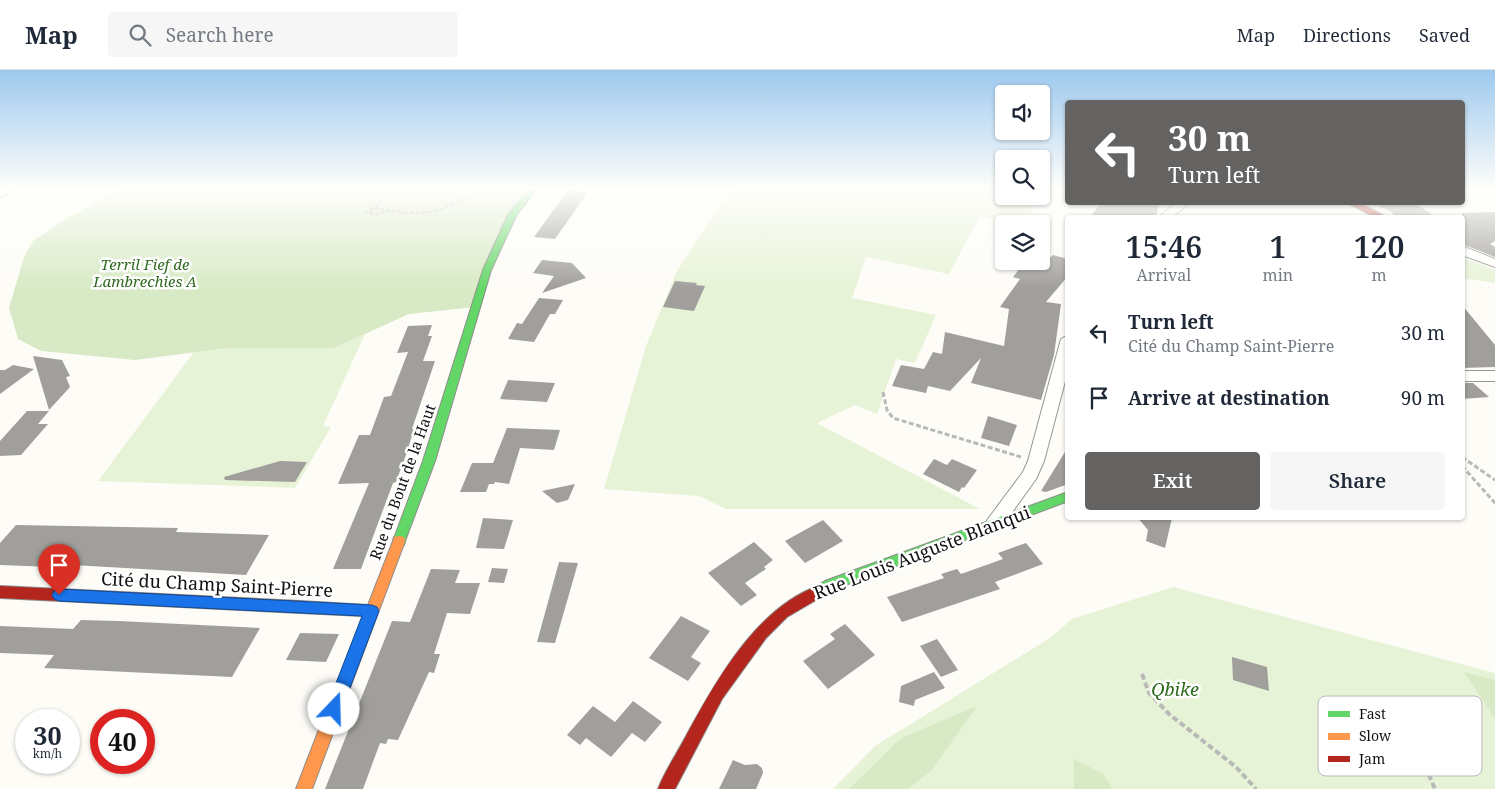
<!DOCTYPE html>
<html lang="en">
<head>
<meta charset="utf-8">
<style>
	:root { --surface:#fff; --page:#f6f6f7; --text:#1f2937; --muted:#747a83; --line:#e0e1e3; --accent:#646362 }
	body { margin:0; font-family:"Noto Serif",serif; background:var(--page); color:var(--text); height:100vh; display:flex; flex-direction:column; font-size:19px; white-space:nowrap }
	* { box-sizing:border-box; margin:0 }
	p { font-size:16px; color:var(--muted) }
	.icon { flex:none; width:28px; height:28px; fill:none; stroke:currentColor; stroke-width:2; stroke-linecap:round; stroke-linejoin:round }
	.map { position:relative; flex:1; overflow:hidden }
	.panel { position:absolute; left:1065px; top:145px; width:400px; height:305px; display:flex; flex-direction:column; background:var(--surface); border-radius:5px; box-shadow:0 1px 4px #0004 }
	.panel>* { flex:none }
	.guide { position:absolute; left:1065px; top:30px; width:400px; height:105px; border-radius:5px; box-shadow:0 1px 4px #0004; background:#646362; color:#fff; overflow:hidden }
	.fabs { position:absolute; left:995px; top:15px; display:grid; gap:10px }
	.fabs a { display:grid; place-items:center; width:55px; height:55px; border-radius:5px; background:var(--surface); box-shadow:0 1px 4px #0004; font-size:25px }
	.speed { position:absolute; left:15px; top:639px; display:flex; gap:10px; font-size:25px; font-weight:700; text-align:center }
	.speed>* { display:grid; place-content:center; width:65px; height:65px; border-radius:50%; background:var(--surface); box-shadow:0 1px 4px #0004; line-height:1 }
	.speed small { font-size:12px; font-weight:400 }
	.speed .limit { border:8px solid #d22; background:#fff; color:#111 }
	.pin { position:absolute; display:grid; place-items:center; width:42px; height:42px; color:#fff; margin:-51px -21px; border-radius:50% 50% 50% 0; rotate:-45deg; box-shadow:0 0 5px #0007 }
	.pin .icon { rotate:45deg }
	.me { position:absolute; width:55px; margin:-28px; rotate:21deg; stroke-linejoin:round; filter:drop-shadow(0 0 4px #0008) }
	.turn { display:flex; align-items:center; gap:18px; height:105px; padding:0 20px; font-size:22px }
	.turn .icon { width:65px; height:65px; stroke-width:2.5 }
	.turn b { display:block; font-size:35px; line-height:42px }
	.eta { display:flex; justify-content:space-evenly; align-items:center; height:85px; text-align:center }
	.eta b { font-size:30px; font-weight:600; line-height:35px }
	.cta { display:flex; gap:10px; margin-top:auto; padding:10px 20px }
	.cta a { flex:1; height:58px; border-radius:5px; background:var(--accent); color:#fff; font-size:20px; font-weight:600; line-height:58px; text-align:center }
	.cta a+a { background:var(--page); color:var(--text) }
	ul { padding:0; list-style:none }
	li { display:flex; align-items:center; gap:15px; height:65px; padding:0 20px }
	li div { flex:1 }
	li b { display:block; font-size:19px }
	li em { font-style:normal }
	header { display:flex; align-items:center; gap:30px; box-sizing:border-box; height:70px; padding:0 25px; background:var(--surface); border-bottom:1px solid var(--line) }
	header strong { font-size:24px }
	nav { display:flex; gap:28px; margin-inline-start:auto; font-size:18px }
	.search { width:350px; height:45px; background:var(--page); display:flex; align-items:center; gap:12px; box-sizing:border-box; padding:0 18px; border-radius:5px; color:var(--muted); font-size:19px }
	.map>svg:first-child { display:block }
	.green { fill:#e7f3d7 }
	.forest { fill:#d8eac5 }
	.building { fill:#a19f9c }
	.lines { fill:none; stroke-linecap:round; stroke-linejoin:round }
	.street-casing { stroke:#979795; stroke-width:2 }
	.fast-casing { stroke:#8e8d8b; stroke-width:2 }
	.slow-casing { stroke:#8e8d8b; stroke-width:2 }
	.jam-casing { stroke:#8e8d8b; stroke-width:2 }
	.path-far2 { stroke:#b9b9b8; stroke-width:2.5; stroke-dasharray:4 2; stroke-linecap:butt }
	.path-far1 { stroke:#b9b9b8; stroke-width:3; stroke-dasharray:5 2.5; stroke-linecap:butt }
	.path { stroke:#b9b9b8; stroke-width:4; stroke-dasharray:6 3; stroke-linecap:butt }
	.street { fill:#fffffe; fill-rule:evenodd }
	.fast { fill:#63d668; fill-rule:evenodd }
	.slow { fill:#ff974d; fill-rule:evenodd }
	.jam { fill:#b3261e; fill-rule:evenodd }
	.route { fill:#1a73e8; stroke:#114b97 }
	.labels { text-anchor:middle; stroke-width:5; stroke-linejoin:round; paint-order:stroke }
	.park-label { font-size:15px; font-style:italic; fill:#2f6b1f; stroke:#fff }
	.street-label { font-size:15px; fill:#111; stroke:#fff }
	.near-street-label { font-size:18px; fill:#111; stroke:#fff }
	.near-park-label { font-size:18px; font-style:italic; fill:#2f6b1f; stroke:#fff }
	.key { fill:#fff; stroke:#b8b8b8; stroke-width:1 }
	.key-label { font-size:14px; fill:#111 }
</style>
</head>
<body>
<header>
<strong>Map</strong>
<div class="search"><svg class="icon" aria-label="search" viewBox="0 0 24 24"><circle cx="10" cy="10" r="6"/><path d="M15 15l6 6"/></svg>Search here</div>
<nav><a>Map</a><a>Directions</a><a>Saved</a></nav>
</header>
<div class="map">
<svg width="1495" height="719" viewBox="0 0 1495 719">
	<rect width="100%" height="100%" fill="#fdfcf7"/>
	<g class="green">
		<path d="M730 119H1004V126H1040L1025 154H1010L980 146 949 204 866 187 852 228 936 245 915 293 896 289 877 344 855 335 817 353 980 439H726L699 426 604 419 646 276 677 201Z"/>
		<path d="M1462 187 1495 200V213L1463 208Z"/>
		<path d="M365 264 323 356 331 357 295 418 98 411 194 282 228 278H334Z"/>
		<path d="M1173 517 1495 603V719H833L875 676 1050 568 1072 549Z"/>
	</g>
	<g class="forest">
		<path d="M122 119H533L512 145 476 237 409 244 334 278H228L135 290 41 281 18 269 9 238 24 187 33 171 67 148Z"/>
		<path d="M1464 602 1495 610V649Z"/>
		<path d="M977 636 931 701 908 719H849L901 668Z"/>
		<path d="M1074 689 1103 704 1113 719H1074Z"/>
	</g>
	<g class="building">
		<path d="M568 120 588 122 555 169 534 167Z"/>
		<path d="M1102 132H1159L1156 148H1089Z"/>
		<path d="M1370 132H1413L1437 148H1395L1392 142Z"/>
		<path d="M1495 142V171L1490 174 1495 177V187L1462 174V143Z"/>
		<path d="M1053 185 1068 189V206L1046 232 1061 234 1054 285 1041 330 971 313 981 288 950 321 928 316 926 323 892 316 901 295 924 299 933 282 942 284 945 262 1004 276 1009 239 1000 237 1020 209 1013 207 1023 194 1030 196 1031 191H1041V186L1051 187Z"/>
		<path d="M542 190 572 193 586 208 542 223 554 206 533 203Z"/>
		<path d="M675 211 697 213 696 215 705 216 694 241 663 237Z"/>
		<path d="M539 228 563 230 555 244H550L534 272 508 269 517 253 522 254Z"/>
		<path d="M1462 235 1495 275V297L1462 298Z"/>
		<path d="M432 255 428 266H432L423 291H435L412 359H414L406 385 396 412 393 413 361 499H333L369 413 338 414 359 365H370L384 327 391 326 408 282 397 283 408 256Z"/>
		<path d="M33 286 62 290 70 306 66 307 70 317 49 340Z"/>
		<path d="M13 295 34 299 0 324V300H5Z"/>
		<path d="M508 310 555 313 547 332 500 329Z"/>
		<path d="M1462 313H1473L1489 327 1462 329Z"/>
		<path d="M27 341H49L38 354H48L21 385 0 386V371Z"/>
		<path d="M988 346 1017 355 1009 376 981 368Z"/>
		<path d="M507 358 560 360 554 380 520 378 509 414 495 412 494 414H489L486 422H460L472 393H493Z"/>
		<path d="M1068 377V414L1046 422 1041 421Z"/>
		<path d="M934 389 947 395 952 389 977 400 964 418 962 417 959 422 923 404Z"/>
		<path d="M280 391 307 392 295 412 225 410 224 407Z"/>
		<path d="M575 414 568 430 557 433 542 421Z"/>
		<path d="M483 448 513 450 504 479 476 478Z"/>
		<path d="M1138 448H1172L1165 478 1146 471 1148 460Z"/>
		<path d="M823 450 843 471 805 493 785 471Z"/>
		<path d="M16 455 178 458 176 462 269 465 246 505 55 494 52 497 0 495V473Z"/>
		<path d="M754 472 773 490 764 497 766 499 745 513 757 525 741 536 708 503Z"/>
		<path d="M1026 473 1043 494 995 512 1000 519 902 552 887 527 944 508 941 504 957 499 961 504 1003 489 998 483Z"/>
		<path d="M559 492 578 493 555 573 537 572Z"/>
		<path d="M492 498 508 499 504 513 488 512Z"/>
		<path d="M431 499 460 500 455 513H480L470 544 447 543 434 584H440L434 603 429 602 398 670 388 669 386 674 380 673 363 719H325L392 551 410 552Z"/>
		<path d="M681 546 710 561 691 587 701 593 688 611 649 588Z"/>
		<path d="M81 550 119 551 260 558 232 607 44 598 54 585 0 583V556L73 559Z"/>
		<path d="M845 554 875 585 828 619 803 591 835 569 830 564Z"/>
		<path d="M300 563 339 564 326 592 286 590Z"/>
		<path d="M937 569 958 600 941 607 920 576Z"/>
		<path d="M1232 587 1267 597 1269 621 1233 610Z"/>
		<path d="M934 602 945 618 915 630 914 636 899 632 901 616Z"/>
		<path d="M633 631 662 652 645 672 632 663 611 687 586 668 580 675 567 665 593 636 615 652Z"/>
		<path d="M733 690 745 695 757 694 762 698 763 703 756 719H719Z"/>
	</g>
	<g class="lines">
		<g class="street-casing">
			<g id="street">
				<path d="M1177 132H1190L1172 148H1158Z"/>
				<path d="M1462 176 1495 189V197L1462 185Z"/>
				<path d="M1068 265V300L1044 391 1036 409 1000 459 994 461 988 459 985 454 988 449 1023 402 1028 391 1061 269Z"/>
				<rect x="1462" y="301" width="33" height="10"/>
			</g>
		</g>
		<g class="fast-casing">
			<g id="fast">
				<path d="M529 119H537L516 146 491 200 435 391 405 471 404 475 399 476 394 475 393 471 423 391 483 200 508 145Z"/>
				<path d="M1068 422V431L835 519C828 523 821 529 813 526L811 522 813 518 825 511Z"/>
			</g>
		</g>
		<g class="slow-casing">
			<path id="slow" d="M399 466 404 467 405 471 312 719H296L363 546 300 543 295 541 293 537 295 533 300 531 368 535 393 471 394 467Z"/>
		</g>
		<g class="jam-casing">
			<g id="jam">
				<path d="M1345 132H1357L1389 148H1377Z"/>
				<path d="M0 516 300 531 305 533 307 537 305 541 300 543 0 528Z"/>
				<path d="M818 516 823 518 825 522 823 526 787 547 766 568 722 629 675 719H658C665 701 676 685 685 668 714 614 756 538 818 516Z"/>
			</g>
		</g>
		<g class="path-far2">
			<path d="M377 119 380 135 366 143 380 144 386 141"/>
			<path d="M0 128 18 119"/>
			<path d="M374 138C423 147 439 145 481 119"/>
		</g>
		<g class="path-far1">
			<path d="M883 322 887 340 893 348 1021 387"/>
			<path d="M1462 387 1495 410"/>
			<path d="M1462 396 1495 433"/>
		</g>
		<g class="path">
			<path d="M1142 604 1149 623 1169 644 1236 697 1256 719"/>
			<path d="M1404 631 1418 643 1426 698 1435 719"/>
		</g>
		<use href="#street" class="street"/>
		<use href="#fast" class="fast"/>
		<use href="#slow" class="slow"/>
		<use href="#jam" class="jam"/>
	</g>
	<linearGradient id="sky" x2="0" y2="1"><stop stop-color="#9dc9ee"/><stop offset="0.54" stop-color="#fefefb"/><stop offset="1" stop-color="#fefefb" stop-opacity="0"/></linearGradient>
	<rect width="1495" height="219" fill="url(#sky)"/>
	<path class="route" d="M59 519 372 535 377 537 379 541 342 639 339 644 334 646 328 644 326 639 362 546 59 531 54 529 52 525 54 521Z"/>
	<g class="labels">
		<g class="park-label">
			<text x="145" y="200">Terril Fief de<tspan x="145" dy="17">Lambrechies A</tspan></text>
		</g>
		<g class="street-label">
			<text transform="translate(403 412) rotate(-70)" y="5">Rue du Bout de la Haut</text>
		</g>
		<g class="near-street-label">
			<text transform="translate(922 483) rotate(-21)" y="6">Rue Louis Auguste Blanqui</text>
			<text transform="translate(217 515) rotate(3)" y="6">Cité du Champ Saint-Pierre</text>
		</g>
		<g class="near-park-label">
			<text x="1175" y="626">Qbike</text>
		</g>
	</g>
	<rect x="1318" y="626" width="164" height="80" rx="8" class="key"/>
	<rect x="1328" y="641" width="22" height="6" fill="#63d668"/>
	<rect x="1328" y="663" width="22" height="7" fill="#ff974d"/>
	<rect x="1328" y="686" width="22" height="6" fill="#b3261e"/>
	<g class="key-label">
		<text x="1359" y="649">Fast</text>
		<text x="1359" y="671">Slow</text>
		<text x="1359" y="694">Jam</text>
	</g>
</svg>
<div class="fabs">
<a><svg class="icon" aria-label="sound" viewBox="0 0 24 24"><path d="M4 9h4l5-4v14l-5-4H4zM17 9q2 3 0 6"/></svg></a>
<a><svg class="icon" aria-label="search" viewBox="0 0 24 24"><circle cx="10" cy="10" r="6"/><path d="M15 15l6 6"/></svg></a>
<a><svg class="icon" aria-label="layers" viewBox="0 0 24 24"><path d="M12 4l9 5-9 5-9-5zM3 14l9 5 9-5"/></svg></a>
</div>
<div class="speed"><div>30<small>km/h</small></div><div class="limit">40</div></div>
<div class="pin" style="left:59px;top:525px;background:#d93025"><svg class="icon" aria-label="arrive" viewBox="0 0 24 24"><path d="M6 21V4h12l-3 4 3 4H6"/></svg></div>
<svg class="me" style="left:334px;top:639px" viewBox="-20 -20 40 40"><circle r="19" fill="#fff"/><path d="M0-13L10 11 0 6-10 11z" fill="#1a73e8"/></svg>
<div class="guide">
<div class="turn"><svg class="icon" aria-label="left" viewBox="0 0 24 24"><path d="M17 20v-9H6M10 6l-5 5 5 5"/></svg><div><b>30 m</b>Turn left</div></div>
</div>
<section class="panel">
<div class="eta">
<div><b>15:46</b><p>Arrival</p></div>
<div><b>1</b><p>min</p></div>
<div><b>120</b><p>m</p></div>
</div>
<ul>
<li><svg class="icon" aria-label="left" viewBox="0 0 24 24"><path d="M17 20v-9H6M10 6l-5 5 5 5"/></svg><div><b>Turn left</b><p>Cité du Champ Saint-Pierre</p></div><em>30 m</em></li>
<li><svg class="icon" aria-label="arrive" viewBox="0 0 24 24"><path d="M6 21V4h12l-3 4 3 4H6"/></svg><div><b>Arrive at destination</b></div><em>90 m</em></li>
</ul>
<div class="cta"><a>Exit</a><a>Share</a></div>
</section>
</div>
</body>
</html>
